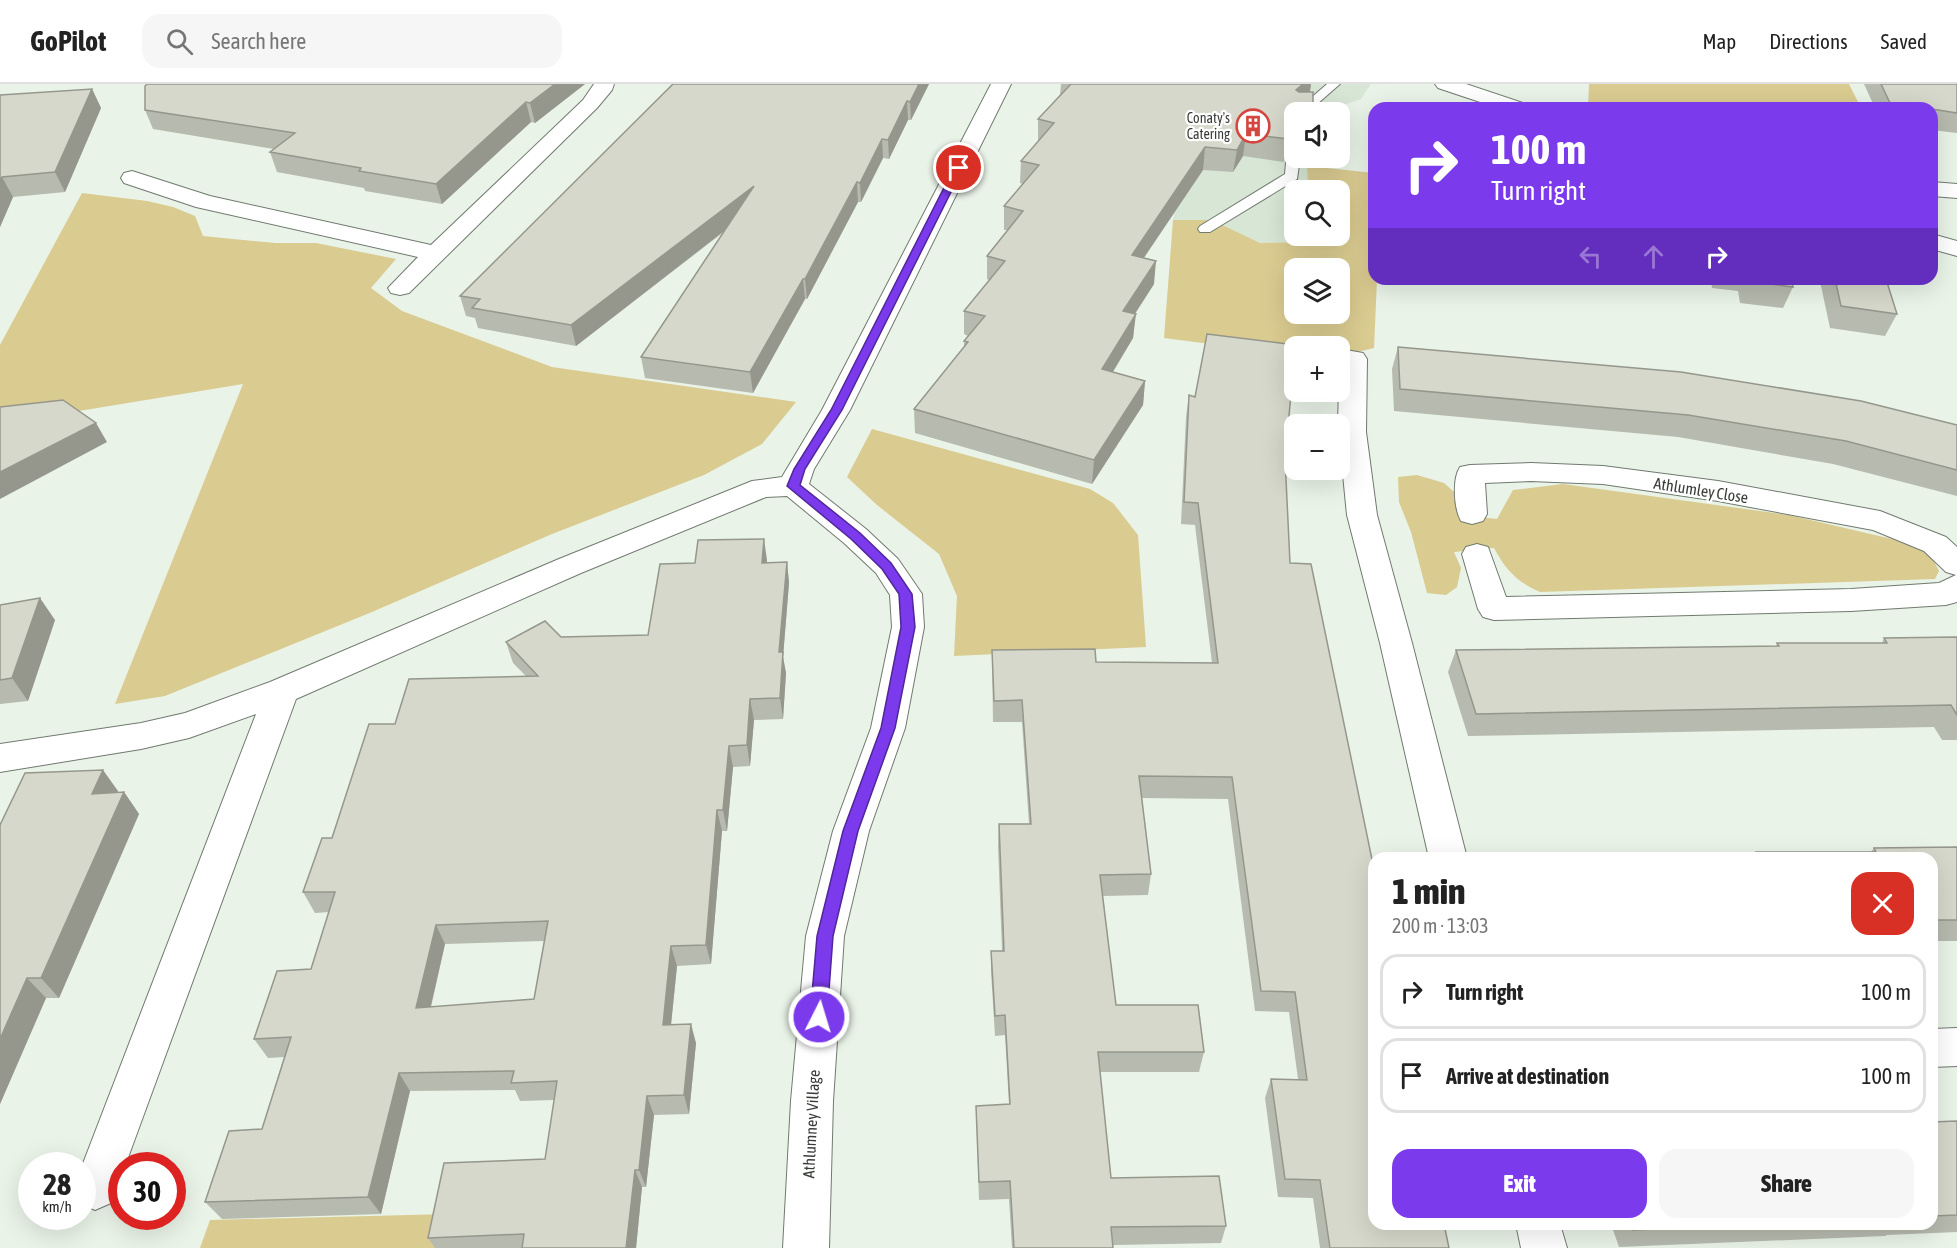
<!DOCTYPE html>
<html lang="en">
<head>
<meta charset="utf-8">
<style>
	:root { --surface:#fff; --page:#f6f6f6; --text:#222; --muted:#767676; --line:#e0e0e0; --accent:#7c3aed }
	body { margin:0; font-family:"Asap Condensed",sans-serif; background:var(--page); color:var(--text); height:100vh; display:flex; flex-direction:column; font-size:22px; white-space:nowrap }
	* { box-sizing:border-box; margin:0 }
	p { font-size:20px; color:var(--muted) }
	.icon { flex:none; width:33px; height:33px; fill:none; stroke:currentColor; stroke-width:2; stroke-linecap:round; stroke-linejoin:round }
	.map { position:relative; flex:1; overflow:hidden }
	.details { position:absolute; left:1368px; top:768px; width:570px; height:378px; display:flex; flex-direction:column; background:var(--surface); border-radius:18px; box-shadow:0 6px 24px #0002 }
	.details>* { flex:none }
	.banner { position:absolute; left:1368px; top:18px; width:570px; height:183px; border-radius:18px; box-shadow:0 6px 24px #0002; background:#7c3aed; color:#fff; overflow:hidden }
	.fabs { position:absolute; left:1284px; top:18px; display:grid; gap:12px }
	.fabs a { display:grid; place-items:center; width:66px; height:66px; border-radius:12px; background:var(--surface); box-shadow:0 6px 24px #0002; font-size:30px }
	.speed { position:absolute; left:18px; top:1068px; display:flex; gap:12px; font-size:30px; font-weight:700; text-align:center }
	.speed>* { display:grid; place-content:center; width:78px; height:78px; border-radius:50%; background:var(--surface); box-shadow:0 6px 24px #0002; line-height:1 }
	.speed small { font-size:15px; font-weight:400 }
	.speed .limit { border:9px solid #d22; background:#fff; color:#111 }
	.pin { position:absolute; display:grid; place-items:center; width:51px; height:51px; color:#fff; margin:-26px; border:3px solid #fff; border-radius:50%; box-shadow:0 2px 6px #0007 }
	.me { position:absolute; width:66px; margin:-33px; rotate:5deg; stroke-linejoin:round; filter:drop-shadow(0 0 4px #0008) }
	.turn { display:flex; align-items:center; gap:21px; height:126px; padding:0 24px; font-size:27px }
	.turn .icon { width:78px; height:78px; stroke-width:2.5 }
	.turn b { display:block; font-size:42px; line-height:51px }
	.lanes { display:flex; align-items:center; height:57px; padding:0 24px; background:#0003; justify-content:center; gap:30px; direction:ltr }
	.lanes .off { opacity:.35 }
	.round { display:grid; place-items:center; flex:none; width:63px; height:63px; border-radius:18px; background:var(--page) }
	.headline { display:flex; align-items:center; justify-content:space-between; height:102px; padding:0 24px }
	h1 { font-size:36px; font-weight:800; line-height:45px }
	.cta { display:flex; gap:12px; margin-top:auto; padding:12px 24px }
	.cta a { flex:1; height:69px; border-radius:18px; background:var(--accent); color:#fff; font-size:24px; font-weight:800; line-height:69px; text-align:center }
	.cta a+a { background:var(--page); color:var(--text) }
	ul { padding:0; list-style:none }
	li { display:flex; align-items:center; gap:18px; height:75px; margin:0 12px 9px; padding:0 12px; border:3px solid var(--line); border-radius:18px }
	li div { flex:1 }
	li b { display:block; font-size:22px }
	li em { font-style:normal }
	header { display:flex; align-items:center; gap:36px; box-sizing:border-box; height:84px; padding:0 30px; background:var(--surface); border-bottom:2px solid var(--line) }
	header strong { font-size:28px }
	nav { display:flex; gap:33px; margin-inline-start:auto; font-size:21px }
	.search { width:420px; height:54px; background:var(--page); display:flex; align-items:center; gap:15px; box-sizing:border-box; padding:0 21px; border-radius:18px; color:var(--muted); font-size:22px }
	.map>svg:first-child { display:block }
	.built { fill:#d7e6d5 }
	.green { fill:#dacb90; fill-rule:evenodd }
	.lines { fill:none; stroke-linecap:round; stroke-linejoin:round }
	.service-casing { stroke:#707a6f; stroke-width:2 }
	.minor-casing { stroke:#707a6f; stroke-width:2 }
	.secondary-casing { stroke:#707a6f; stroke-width:2 }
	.service { fill:#fff; fill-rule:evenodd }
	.minor { fill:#fff; fill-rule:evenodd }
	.secondary { fill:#fff; fill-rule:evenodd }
	.wall { fill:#b7baae; fill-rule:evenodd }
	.shaded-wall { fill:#95978d }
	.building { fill:#d5d8ca; stroke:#95978d; stroke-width:1.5; fill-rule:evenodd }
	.route { fill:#7c3aed; stroke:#51269a; stroke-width:1.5 }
	.labels { text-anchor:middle; stroke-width:4.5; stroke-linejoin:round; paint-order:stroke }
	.far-poi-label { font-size:14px; fill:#393d38; stroke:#fff; text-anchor:end }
	.street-label { font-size:16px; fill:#393d38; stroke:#fff }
</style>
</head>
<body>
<header>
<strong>GoPilot</strong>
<div class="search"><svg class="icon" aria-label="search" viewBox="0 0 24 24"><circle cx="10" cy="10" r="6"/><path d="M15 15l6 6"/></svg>Search here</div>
<nav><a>Map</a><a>Directions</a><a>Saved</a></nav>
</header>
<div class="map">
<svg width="1957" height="1164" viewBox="0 0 1957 1164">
	<rect width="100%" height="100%" fill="#e9f3e7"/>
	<path class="built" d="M1200 0H1371L1361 15 1332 25 1329 28H1294V74H1307L1308 106H1294V152H1309V158L1260 159 1212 136H1173Z"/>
	<g class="green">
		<path d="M1589 0H1849L1861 24H1588Z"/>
		<path d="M1307 82 1374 89V195H1377L1374 264 1340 272V262H1294V271L1164 254 1173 136H1212L1260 159 1309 158V152H1340V106H1308ZM1294 184H1340V230H1294Z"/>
		<path d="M82 109 147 117 173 123 195 132 203 152 275 159H316L396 175 371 204 402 227 552 283 796 318 762 360 704 391 552 450 372 528 165 612 115 620 243 300 0 340V261Z"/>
		<path d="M872 345 1090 405 1113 419 1138 451 1146 563 954 572 957 512 939 470 877 421 847 393Z"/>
		<path d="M1417 391 1444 399 1463 416 1462 431 1497 435 1513 406 1563 400 1789 431 1892 455 1930 469 1939 487 1935 495 1540 508C1518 499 1505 485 1494 464L1454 468 1461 484 1457 503 1446 511 1427 509 1411 448 1399 418 1398 393Z"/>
		<path d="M448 1130 441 1164H200L210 1136Z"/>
	</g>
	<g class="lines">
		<g class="service-casing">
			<g id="service">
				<path d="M1327 0H1340L1308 28H1295Z"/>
				<path d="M1294 51V74H1300L1297 95 1210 148H1200L1198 145 1200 142 1285 90 1288 55Z"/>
			</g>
		</g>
		<g class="minor-casing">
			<g id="minor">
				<path d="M594 0H614L612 6 597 24 409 209 400 211 391 209 388 204 418 173 196 123 124 99 121 94 124 89 132 87 210 112 431 161 583 16Z"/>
				<path d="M991 0H1011L850 326 814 385 809 400 866 445 898 475 922 510 924 543 905 644 869 747 844 852 833 1017 829 1164H783L791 1017 806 852 833 747 871 644 892 543 890 511 876 489 844 459 787 412 766 413 581 489 296 615 125 1082H122C122 1095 116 1107 111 1119L95 1126 82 1120V1082L256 630 189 654 141 665 0 688V660L141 639 185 629 270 598 559 475 752 397 782 393 822 326Z"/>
				<path d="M1932 98 1957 100V114L1932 112Z"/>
				<path d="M1340 265 1363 269 1367 275 1366 348 1377 431 1412 559 1467 774H1429L1380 559 1347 431 1338 340Z"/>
				<path d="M1531 379 1603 382 1718 397 1880 427 1946 453 1957 463V518L1946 521 1851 527 1494 536 1483 533 1478 525 1462 470 1466 463 1477 460 1488 463 1506 513 1851 505 1939 499 1956 491 1946 488 1924 467 1873 446 1718 417 1603 400 1531 397 1485 399 1487 430 1483 437 1472 440 1461 437C1454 425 1452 395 1460 383L1470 381Z"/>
				<path d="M1957 944V982L1932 983V945Z"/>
				<path d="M1516 1140H1560L1567 1164H1521Z"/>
			</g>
		</g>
		<g class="secondary-casing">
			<g id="secondary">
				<path d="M1435 0H1466L1526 20 1530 24H1498L1438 4Z"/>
				<path d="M1932 150 1957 157V172L1932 165Z"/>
			</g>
		</g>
		<use href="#service" class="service"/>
		<use href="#minor" class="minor"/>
		<use href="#secondary" class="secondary"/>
	</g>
	<g class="wall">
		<path d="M147 0H585L535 39 531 38 442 120 365 107 364 104 277 88 270 68 274 65 153 45 145 26Z"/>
		<path d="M929 0 911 36H908L889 75 883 74 861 118H858L807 215H805L753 309 645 294 641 273 725 147 576 262 478 244 475 234 466 232 460 212Z"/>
		<path d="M1061 0H1311L1310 8 1313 28H1294V51V49L1288 53 1284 78 1243 72 1233 88 1203 86 1144 174 1154 200 1135 230 1133 254 1113 288 1145 297 1143 321 1092 400 915 349 914 325 964 263V257L968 252 964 250V227L989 196 987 195V172L1008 146H1004V122L1023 100 1020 99 1021 77 1038 58V35L1060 11Z"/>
		<path d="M1864 0H1957V49L1932 46V24H1875Z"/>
		<path d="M92 5 101 24 65 108 13 113 0 143V11Z"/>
		<path d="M1302 74H1311L1310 80 1302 79Z"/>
		<path d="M1711 195H1791L1793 203 1783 224 1740 219 1738 207 1712 204Z"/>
		<path d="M1820 195H1886L1897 230 1885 252 1830 244 1820 197Z"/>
		<path d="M1398 263 1957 341V412L1833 380 1678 353 1394 327 1392 285Z"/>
		<path d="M1189 311 1285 374 1290 479 1374 1140 1449 1164H1320L1313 1114 1278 1113 1265 1014 1271 995H1298L1289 928 1255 927 1228 715 1142 714 1151 790 1148 811 1103 812 1116 921 1204 968 1199 988H1100L1111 1094 1226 1142 1221 1159 1113 1161V1164H1012L1009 1115 979 1116 976 1022 1009 1020 1005 951 995 952 991 887V867H1002L998 761 999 740H1029L1022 638H993L992 566 1096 578 1212 579 1195 441 1181 440 1186 333Z"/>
		<path d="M767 476V478H787L789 499 783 573 786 589 783 635 754 636 750 682 733 683 727 747H722L711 880 677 882 671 941 696 959 689 1030 654 1031 646 1103H642L636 1164H435L428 1154 545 1075 554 1016 520 1017 515 1006 410 1007 381 1130 222 1135 205 1118 262 1045 284 973 268 974 254 955 311 885 329 828 315 829 303 808 332 754 526 592 513 579 506 558 561 553 648 551ZM544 857 534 915 431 923 445 860Z"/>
		<path d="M0 521 55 536 28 617 0 620Z"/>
		<path d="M1957 553V656H1942L1934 643 1468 652 1448 588 1456 566 1776 562 1777 559H1882L1884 554Z"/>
		<path d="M118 707 117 709 124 708 139 730 59 914H46L0 1020V741Z"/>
		<path d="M1957 763V857H1932V774H1638L1639 773 1753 772 1756 768H1871L1874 764Z"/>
		<path d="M1957 1037V1148L1887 1151 1885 1152 1619 1163 1611 1140H1932V1038Z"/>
	</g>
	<g class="shaded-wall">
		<path d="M555 0H585L535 39 530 19Z"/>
		<path d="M919 0H929L911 36 910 18Z"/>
		<path d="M1303 0H1311L1309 13 1293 28 1296 6Z"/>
		<path d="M92 5 101 24 65 108 55 88Z"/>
		<path d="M907 17 908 36 889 75 888 56Z"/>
		<path d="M526 18 531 38 442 120 436 100Z"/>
		<path d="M1294 29V49L1286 55 1289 33Z"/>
		<path d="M1246 50 1243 72 1233 88 1237 66Z"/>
		<path d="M882 55 883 74 861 118 860 99Z"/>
		<path d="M1205 63 1203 86 1130 194 1132 171Z"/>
		<path d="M2 93 13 113 0 143V98Z"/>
		<path d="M857 98 858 118 807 215 805 195Z"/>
		<path d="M754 102 756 122 576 262 571 241Z"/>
		<path d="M1156 177 1154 200 1121 251 1123 227Z"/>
		<path d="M803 195 805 215 753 309 750 288Z"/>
		<path d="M1136 230 1133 254 1100 309 1102 285Z"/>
		<path d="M1145 297 1143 321 1092 400 1094 376Z"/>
		<path d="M96 339 107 358 0 415V388Z"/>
		<path d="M764 455 767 476 765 500 762 479Z"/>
		<path d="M787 478 789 499 783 573 786 589 783 635 780 614 779 568Z"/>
		<path d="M40 514 55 536 28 617 12 594Z"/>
		<path d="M750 615 754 636 750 682 747 661Z"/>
		<path d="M729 662 733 683 727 747 723 726Z"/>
		<path d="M103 686 118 707 107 732 92 710Z"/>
		<path d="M124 708 139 730 59 914 41 894Z"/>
		<path d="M717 726 722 747 711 880 706 861Z"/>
		<path d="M436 841 445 860 426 943 416 924Z"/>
		<path d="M671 862 677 882 669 960 663 941Z"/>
		<path d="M27 894 46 914 0 1020V955Z"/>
		<path d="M691 940 696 959 689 1030 684 1011Z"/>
		<path d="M399 989 410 1007 381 1130 368 1113Z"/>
		<path d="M647 1012 654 1031 646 1103 639 1086Z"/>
		<path d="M635 1086 642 1103 636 1164H626Z"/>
	</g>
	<g class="building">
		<path d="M147 0H555L530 19 526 18 436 100 359 87 361 84 270 68 295 49 145 26V2Z"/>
		<path d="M673 0H919L910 18 907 17 888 56 882 55 860 99 857 98 805 195H803L750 288 641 273 754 102 571 241 472 224 480 215 460 212Z"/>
		<path d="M1071 0H1303L1296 6 1299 8H1313V28H1298V27L1289 33 1288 55 1246 50 1237 66 1205 63 1132 171 1156 177 1123 227 1136 230 1102 285 1145 297 1094 376 914 325 968 258 964 257 985 232 964 227 1005 177 987 172 1023 127 1004 122 1039 81 1021 77 1054 39 1038 35Z"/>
		<path d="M1881 0H1957V29L1932 25V24H1922L1890 19Z"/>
		<path d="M92 5 55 88 2 93 0 98V11Z"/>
		<path d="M1749 195H1791L1793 203 1749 197Z"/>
		<path d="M1835 195H1886L1897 230 1841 222Z"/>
		<path d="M1207 250 1296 261V262H1294V279L1285 374 1290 479 1311 480 1374 785V1140H1444L1449 1164H1330L1320 1096 1285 1095 1271 995 1307 996 1295 908 1261 907 1232 693 1139 692 1151 790 1100 791 1116 921H1198L1204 968H1098L1111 1094 1219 1092 1226 1142 1111 1143 1113 1164H1014L1010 1097 979 1098 976 1022 1010 1020 1005 931 995 932 991 867H1004L999 740H1031L1022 616 994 617 992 566 1095 565 1096 578 1218 579 1198 419 1184 418 1189 311 1195 313Z"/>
		<path d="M1398 263 1681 288 1861 317 1957 341V386L1846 357 1688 331 1400 305Z"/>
		<path d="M63 316 96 339 0 388V323Z"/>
		<path d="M764 455 762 479 787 478 779 568H783L780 614 750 615 747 661 729 662 723 726H717L706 861 671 862 663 941 691 940 684 1011 647 1012 639 1086H635L626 1164H522L524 1150 428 1154 444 1079 545 1075 557 997 511 999 514 987 399 989 368 1113 205 1118 229 1047 262 1045 291 953 254 955 277 887 311 885 335 808H303L322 754H332L369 640H395L409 595 538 592 506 558 545 537 561 553 648 551 660 480 695 479 698 456ZM548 837 534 915 416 924 436 841Z"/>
		<path d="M40 514 12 594 0 596V521Z"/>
		<path d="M1957 553V631L1951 621 1476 630 1456 566 1779 562 1777 559H1887L1884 554Z"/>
		<path d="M103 686 92 710 124 708 41 894H27L0 955V741L25 689Z"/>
		<path d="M1957 763V836H1932V774H1639V773L1758 772 1756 768H1876L1874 764Z"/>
		<path d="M1957 1037V1131L1932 1132V1038Z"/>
		<path d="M1631 1140H1771L1633 1146Z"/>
	</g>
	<path class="route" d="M955 82 963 84 842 326 805 385 800 401 860 449 891 479 912 510 915 543 895 644 858 747 833 852 827 933 825 938 819 940 813 938 810 933 817 852 843 747 881 644 901 543 899 510 882 485 851 455 787 402 794 385 831 326Z"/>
	<defs>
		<g id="building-ring" transform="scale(1.725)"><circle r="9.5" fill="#fff" stroke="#d54640" stroke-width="1.5"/><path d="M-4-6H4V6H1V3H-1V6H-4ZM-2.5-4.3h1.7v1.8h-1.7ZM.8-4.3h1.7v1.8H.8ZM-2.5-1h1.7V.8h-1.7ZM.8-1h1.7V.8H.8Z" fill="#d54640"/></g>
	</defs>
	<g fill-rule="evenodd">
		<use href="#building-ring" x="1253" y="42"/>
	</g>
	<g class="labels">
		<g class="far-poi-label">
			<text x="1230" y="39">Conaty's<tspan x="1230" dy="16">Catering</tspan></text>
		</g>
		<g class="street-label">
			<text transform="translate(1701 406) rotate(9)" y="6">Athlumley Close</text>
			<text transform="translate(811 1040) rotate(-87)" y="6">Athlumney Village</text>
		</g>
	</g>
</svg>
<div class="fabs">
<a><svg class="icon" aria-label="sound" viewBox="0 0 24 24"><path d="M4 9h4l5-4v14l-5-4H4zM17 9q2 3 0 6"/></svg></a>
<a><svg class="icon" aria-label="search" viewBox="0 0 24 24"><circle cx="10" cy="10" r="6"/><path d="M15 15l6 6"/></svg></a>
<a><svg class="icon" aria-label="layers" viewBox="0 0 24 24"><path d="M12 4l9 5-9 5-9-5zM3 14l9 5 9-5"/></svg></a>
<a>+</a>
<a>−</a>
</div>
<div class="speed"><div>28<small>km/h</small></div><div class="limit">30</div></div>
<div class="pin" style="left:959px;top:84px;background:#d93025"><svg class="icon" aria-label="arrive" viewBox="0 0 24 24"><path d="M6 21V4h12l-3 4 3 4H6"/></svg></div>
<svg class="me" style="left:819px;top:933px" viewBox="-20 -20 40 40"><circle r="17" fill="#7c3aed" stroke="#fff" stroke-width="3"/><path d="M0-11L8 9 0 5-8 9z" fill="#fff"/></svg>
<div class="banner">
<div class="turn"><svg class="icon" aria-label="right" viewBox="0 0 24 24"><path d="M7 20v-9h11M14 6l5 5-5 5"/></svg><div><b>100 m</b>Turn right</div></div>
<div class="lanes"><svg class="icon off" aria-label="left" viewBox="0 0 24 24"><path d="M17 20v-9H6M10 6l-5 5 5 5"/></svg><svg class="icon off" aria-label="ahead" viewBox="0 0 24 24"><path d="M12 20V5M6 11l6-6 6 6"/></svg><svg class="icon" aria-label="right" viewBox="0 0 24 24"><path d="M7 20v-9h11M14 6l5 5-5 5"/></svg></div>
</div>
<section class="details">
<div class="headline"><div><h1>1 min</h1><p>200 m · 13:03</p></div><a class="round" style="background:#d93025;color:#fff"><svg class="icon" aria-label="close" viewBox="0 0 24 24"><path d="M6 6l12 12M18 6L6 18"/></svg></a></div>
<ul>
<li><svg class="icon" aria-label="right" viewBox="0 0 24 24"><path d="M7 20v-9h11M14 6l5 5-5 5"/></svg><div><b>Turn right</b></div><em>100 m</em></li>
<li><svg class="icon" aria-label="arrive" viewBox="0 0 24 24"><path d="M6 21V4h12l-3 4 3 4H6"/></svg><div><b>Arrive at destination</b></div><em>100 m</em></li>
</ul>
<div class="cta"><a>Exit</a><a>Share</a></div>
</section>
</div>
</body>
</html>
